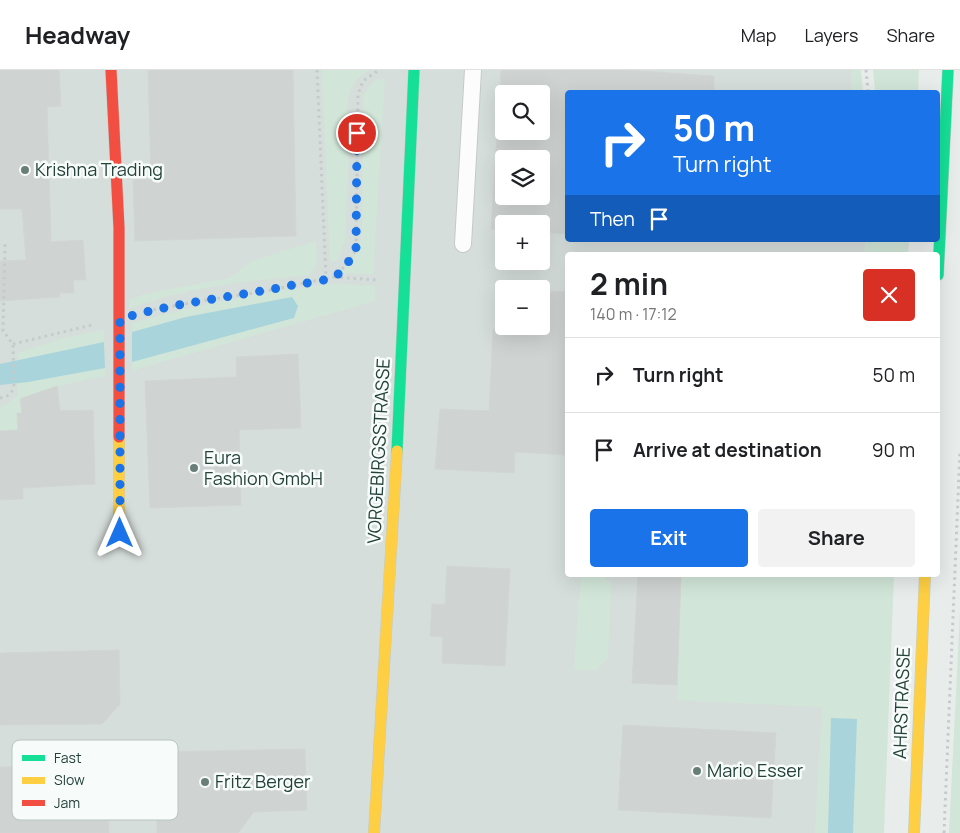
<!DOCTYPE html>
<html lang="en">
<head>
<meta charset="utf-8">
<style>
	:root { --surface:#fff; --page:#f2f2f2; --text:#202124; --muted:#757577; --line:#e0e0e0; --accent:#1a73e8 }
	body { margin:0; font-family:Manrope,sans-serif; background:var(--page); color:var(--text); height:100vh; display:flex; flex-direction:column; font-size:19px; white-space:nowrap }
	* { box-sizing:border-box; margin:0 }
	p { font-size:16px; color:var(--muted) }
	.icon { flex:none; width:28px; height:28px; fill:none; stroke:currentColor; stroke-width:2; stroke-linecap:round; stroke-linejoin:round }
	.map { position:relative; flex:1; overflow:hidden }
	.details { position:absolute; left:565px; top:182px; width:375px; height:325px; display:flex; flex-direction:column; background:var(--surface); border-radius:5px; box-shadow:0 5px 20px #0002 }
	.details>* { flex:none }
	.top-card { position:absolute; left:565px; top:20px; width:375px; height:152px; border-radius:5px; box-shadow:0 5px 20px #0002; background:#1a73e8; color:#fff; overflow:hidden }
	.controls { position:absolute; left:495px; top:15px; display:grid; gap:10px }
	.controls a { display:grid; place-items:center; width:55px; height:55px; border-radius:5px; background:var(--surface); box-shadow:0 5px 20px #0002; font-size:25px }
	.pin { position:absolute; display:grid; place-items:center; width:42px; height:42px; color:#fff; margin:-21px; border:2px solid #fff; border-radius:50%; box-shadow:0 1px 5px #0007 }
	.me { position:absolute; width:55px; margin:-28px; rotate:0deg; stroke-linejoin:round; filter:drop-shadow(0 0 4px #0008) }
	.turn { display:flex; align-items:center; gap:18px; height:105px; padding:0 25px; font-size:22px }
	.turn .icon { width:65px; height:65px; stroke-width:2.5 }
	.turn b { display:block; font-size:35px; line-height:42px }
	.then { display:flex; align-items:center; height:48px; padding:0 25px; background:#0003; gap:10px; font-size:19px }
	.round { display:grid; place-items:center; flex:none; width:52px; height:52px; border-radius:5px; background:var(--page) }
	.headline { display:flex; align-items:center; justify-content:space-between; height:85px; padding:0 25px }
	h1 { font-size:30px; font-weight:700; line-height:38px }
	.action { display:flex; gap:10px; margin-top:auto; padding:10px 25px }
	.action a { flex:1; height:58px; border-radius:5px; background:var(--accent); color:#fff; font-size:20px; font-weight:700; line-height:58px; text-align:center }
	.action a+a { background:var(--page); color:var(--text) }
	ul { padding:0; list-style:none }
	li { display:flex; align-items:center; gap:15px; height:75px; padding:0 25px; border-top:1px solid var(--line) }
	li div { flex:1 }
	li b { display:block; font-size:19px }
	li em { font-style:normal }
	header { display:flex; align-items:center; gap:30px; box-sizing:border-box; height:70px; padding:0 25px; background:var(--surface); border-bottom:1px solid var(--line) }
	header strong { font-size:24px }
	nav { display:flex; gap:28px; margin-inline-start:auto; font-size:18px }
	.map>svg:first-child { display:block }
	.built { fill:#d6dedb; fill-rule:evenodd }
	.green { fill:#d1e6d8 }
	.water { fill:#a9d4db }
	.building { fill:#cfd4d2; stroke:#d1d6d4; fill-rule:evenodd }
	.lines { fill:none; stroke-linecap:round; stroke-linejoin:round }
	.lane-casing { stroke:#c5cac8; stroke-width:18 }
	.fast-casing { stroke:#c3cbc8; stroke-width:12 }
	.slow-casing { stroke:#c3cbc8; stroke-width:12 }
	.jam-casing { stroke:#c3cbc8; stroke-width:12 }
	.path { stroke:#c3ccca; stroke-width:3; stroke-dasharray:2.5 4; stroke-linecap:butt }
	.lane { stroke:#fcfcfc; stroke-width:16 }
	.fast { stroke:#16e098; stroke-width:11 }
	.slow { stroke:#ffcf43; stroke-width:11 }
	.jam { stroke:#f24e42; stroke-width:11 }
	.route { stroke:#1a73e8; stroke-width:9; stroke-dasharray:0 16.2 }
	.poi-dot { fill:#697e78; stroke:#f7fbf9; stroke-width:2 }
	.labels { text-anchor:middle; stroke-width:5; stroke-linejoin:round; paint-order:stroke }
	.poi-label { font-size:18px; fill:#24423a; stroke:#f7fbf9; text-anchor:start }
	.street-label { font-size:18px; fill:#24423a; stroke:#f7fbf9 }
	.key { fill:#f7fbf9; stroke:#b8c4c0; stroke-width:1 }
	.key-label { font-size:14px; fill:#24423a }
</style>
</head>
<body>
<header>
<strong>Headway</strong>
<nav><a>Map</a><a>Layers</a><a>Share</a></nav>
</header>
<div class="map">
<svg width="960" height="763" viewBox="0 0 960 763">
	<rect width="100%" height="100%" fill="#e8edeb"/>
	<path class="built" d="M0 0H851V22H568V170H866L865 185H568V505H870L860 763H0ZM504 24H541V61H504ZM504 89H541V126H504ZM504 154H541V191H504ZM504 219H541V256H504Z"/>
	<g class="green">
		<path d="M322 0H368L355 11 349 22 347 40 349 82 345 169 338 190 333 192 330 187Z"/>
		<path d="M851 0H861L863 22H851Z"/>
		<path d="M873 0H919L918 22H875Z"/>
		<path d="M377 9H385L373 204 340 203C353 189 359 182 362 162L363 26 371 14Z"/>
		<path d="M866 170H909L908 185H865Z"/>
		<path d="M316 171C317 185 320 195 309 205 248 211 187 216 129 239V230L145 224 230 208 252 191Z"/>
		<path d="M329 214 375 216V231L137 299 132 302V253C196 235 264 221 329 214Z"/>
		<path d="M104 260 105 306 58 316 21 328 22 343H17L18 360 0 361V337L8 334 18 325V283L64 268Z"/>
		<path d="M581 505H602L611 514 608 588 596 600H574Z"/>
		<path d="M681 505H894L884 763H815L822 637 677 630Z"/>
		<path d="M960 541V763H949Z"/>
	</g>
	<g class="water">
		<path d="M292 227 298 236 294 248 132 292V262L186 247Z"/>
		<path d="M104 272 105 298 28 312 0 315V294Z"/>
		<path d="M831 648 857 649 853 763H828Z"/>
	</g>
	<g class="building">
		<path d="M0 0H59L61 36 47 37 51 172 83 170 86 210H73L74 223H59L60 227 0 231V191L26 190 22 139H0Z"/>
		<path d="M148 0H293L296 166 135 171 133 110 151 109Z"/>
		<path d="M501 0H626L714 6V22H568V164L541 162V154H504V160L491 159ZM504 24H541V61H504ZM504 89H541V126H504Z"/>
		<path d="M541 221 568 222V385L515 382 514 403 435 399 440 339 489 341 493 259 521 260V256H541Z"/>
		<path d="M298 284 301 358 239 360 241 435 150 438 145 311 237 307 236 287Z"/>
		<path d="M57 316 60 341 93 340 95 414 23 418V429L0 430V361L18 360 17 343H22L20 329Z"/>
		<path d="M447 496 510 499 505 596 442 593 443 567 430 566 432 534 445 535Z"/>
		<path d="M638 505H681L677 615 632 613Z"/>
		<path d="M119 580 120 634 102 654 0 655V583Z"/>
		<path d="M623 655 776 663 771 748 618 740Z"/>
		<path d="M305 679 307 740 254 742 238 763H157L156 682Z"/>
		<path d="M107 695 109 763H0V697Z"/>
	</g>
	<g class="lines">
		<g class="lane-casing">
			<path id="lane" d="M463 174 473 0"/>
		</g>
		<g class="fast-casing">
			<g id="fast">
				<path d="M938 205 948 0"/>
				<path d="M397 381 414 0"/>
			</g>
		</g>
		<g class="slow-casing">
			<g id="slow">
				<path d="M119 367V463"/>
				<path d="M374 763 397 381"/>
				<path d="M914 763 925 505"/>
			</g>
		</g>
		<g class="jam-casing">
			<path id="jam" d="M111 0 119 158V367"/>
		</g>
		<g class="path">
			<path d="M317 0 326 208"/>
			<path d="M866 0 868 22"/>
			<path d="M334 207 378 210"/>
			<path d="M147 241 200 231 266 221 334 207 346 195 356 180 358 24 363 11 379 0"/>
			<path d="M13 274 92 255"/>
			<path d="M0 328C8 327 11 324 14 317L13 274 3 261 5 173"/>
			<path d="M944 763 960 380"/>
		</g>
		<use href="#lane" class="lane"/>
		<use href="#fast" class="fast"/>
		<use href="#slow" class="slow"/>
		<use href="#jam" class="jam"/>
	</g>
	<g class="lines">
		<path class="route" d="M120 463V249C176 232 236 227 293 215 301 214 329 210 334 207 344 201 350 189 356 180L357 63"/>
	</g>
	<g class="poi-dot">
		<circle cx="25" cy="100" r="5"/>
		<circle cx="194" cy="398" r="5"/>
		<circle cx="697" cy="701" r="5"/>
		<circle cx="205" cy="712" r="5"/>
	</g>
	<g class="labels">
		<g class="poi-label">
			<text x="35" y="106">Krishna Trading</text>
			<text x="204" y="394">Eura<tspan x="204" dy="21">Fashion GmbH</tspan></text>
			<text x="707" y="707">Mario Esser</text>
			<text x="215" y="718">Fritz Berger</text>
		</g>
		<g class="street-label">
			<text transform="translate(379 381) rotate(-87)" y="6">VORGEBIRGSSTRASSE</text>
			<text transform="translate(902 633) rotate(-88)" y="6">AHRSTRASSE</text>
		</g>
	</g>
	<rect x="12" y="670" width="166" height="80" rx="8" class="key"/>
	<rect x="22" y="685" width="23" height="6" fill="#16e098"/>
	<rect x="22" y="707" width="23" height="7" fill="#ffcf43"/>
	<rect x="22" y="730" width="23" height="6" fill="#f24e42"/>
	<g class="key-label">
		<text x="54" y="693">Fast</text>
		<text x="54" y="715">Slow</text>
		<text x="54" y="738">Jam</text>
	</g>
</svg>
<div class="controls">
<a><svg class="icon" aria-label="search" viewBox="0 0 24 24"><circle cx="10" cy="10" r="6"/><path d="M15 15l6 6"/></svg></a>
<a><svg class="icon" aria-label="layers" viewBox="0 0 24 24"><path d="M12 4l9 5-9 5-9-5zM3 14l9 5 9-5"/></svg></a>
<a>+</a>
<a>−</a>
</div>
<div class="pin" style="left:357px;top:63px;background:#d93025"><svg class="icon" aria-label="arrive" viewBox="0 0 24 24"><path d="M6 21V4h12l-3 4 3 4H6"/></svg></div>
<svg class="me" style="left:120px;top:463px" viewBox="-20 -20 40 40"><path d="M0-17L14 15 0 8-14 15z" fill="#1a73e8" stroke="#fff" stroke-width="4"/></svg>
<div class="top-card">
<div class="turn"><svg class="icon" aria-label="right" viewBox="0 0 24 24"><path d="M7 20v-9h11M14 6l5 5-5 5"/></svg><div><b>50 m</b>Turn right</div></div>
<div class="then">Then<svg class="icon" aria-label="arrive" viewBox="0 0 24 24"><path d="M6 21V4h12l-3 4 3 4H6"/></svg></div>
</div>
<section class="details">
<div class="headline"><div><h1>2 min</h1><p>140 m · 17:12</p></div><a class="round" style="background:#d93025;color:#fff"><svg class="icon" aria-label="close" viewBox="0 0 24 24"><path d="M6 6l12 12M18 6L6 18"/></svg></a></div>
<ul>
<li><svg class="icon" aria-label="right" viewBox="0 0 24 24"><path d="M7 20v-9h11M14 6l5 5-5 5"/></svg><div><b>Turn right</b></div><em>50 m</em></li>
<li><svg class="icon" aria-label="arrive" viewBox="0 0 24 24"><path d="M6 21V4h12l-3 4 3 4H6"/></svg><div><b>Arrive at destination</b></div><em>90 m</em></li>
</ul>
<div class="action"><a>Exit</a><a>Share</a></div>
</section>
</div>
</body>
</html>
